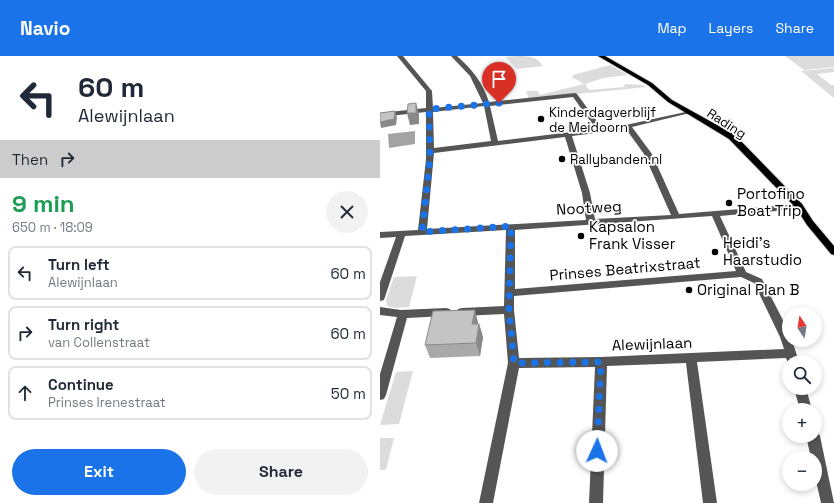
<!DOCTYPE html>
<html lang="en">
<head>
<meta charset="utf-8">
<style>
	:root { --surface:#fff; --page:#f2f2f3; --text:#1f2937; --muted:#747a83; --line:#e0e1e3; --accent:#1a73e8 }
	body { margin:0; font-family:"Space Grotesk",sans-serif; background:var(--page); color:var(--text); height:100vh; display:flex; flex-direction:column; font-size:15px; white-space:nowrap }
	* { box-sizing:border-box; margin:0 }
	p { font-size:13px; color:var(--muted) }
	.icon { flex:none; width:22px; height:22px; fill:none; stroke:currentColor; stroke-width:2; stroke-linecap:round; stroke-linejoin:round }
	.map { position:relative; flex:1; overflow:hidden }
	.sheet { display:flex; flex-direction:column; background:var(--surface); width:380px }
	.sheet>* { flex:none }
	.hud { background:#fff; color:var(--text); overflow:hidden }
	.needle { width:26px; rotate:348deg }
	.buttons { position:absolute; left:402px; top:251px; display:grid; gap:8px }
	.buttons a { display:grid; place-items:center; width:40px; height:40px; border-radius:50%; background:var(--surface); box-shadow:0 2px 6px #0003; font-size:20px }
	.pin { position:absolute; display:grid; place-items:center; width:34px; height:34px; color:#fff; margin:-41px -17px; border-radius:50% 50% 50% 0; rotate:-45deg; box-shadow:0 0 4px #0007 }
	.pin .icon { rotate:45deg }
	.me { position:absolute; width:44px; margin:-22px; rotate:2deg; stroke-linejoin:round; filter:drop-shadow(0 0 3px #0008) }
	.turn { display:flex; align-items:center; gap:14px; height:84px; padding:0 12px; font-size:18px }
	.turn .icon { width:52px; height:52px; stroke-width:2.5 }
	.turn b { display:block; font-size:28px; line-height:34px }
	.then { display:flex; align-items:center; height:38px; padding:0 12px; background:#0003; gap:8px; font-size:15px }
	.round { display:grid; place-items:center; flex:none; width:42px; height:42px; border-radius:21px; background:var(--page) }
	.summary { display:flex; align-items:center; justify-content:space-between; height:68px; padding:0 12px }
	h1 { font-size:24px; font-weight:700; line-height:30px; color:#1e9e55 }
	.action { display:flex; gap:8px; margin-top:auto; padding:8px 12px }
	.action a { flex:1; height:46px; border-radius:24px; background:var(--accent); color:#fff; font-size:16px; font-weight:700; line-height:46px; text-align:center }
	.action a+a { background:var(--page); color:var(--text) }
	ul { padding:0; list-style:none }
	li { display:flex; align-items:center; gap:12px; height:54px; margin:0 8px 6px; padding:0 4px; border:2px solid var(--line); border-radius:8px }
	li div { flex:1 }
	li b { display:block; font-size:15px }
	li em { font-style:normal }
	header { display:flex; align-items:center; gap:24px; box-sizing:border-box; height:56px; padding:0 20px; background:var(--accent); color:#fff }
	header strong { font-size:19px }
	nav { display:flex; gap:22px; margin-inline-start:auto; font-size:14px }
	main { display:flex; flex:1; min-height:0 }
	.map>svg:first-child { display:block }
	.green { fill:#dcdcdc }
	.water { fill:#a3a3a3 }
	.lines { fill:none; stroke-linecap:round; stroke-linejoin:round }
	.major-casing { stroke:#dbdbdb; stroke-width:2 }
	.minor { fill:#555; fill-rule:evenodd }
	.major { fill:#000; fill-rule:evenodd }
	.wall { fill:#a9a9a9 }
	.shaded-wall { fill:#898989 }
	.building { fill:#c4c4c4; stroke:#898989 }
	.route { stroke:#1a73e8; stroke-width:7; stroke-dasharray:0 12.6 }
	.poi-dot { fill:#000; stroke:#fff; stroke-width:1.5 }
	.labels { text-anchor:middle; stroke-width:3.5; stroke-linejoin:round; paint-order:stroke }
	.far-poi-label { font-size:13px; fill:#000; stroke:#fff; text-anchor:start }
	.far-street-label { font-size:13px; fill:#000; stroke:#fff }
	.poi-label { font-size:15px; fill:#000; stroke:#fff; text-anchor:start }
	.street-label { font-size:15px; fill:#000; stroke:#fff }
</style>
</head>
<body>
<header>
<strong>Navio</strong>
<nav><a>Map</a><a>Layers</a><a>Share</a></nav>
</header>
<main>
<section class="sheet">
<div class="hud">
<div class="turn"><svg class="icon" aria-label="left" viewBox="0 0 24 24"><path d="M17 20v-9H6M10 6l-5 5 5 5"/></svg><div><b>60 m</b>Alewijnlaan</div></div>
<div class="then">Then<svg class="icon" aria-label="right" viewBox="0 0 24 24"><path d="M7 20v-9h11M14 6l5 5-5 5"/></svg></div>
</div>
<div class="summary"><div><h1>9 min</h1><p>650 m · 18:09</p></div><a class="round"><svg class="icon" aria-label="close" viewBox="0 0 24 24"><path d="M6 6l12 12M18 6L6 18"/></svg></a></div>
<ul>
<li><svg class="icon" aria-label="left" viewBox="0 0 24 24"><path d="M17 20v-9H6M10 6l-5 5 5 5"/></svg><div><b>Turn left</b><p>Alewijnlaan</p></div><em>60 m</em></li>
<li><svg class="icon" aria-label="right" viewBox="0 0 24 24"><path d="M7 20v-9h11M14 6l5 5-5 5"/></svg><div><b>Turn right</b><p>van Collenstraat</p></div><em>60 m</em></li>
<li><svg class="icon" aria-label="ahead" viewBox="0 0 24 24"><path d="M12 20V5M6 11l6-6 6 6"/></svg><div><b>Continue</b><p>Prinses Irenestraat</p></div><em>50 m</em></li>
</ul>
<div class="action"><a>Exit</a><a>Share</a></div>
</section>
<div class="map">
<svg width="454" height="447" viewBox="0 0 454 447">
	<rect width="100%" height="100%" fill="#fff"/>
	<g class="green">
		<path d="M137 0C148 0 157 0 163 10L137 13 125 1Z"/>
		<path d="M405 0H454V11L424 14Z"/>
		<path d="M230 9 248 19 223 22 205 28 209 34 244 31 245 28 263 29 266 31 149 43 146 35H158L160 39 204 28 192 21 193 19Z"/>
		<path d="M454 12V16L437 18 451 29H454V42L421 15Z"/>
		<path d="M37 220 29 251 15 252 7 250 6 243 14 221Z"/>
		<path d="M33 315 19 368 0 369 16 316Z"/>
		<path d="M0 382H14L6 414H0Z"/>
	</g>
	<path class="water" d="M35 75V88L9 92 8 78Z"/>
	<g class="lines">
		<g class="major-casing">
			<path id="major" d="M218 0H225L272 27 292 44 355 79 422 148 433 165 454 190V199L451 198 427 169 416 152 349 83 288 46 268 29Z"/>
		</g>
		<g class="minor">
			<path d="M17 0H23L52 35 53 52 103 47 90 20 71 0H77C92 13 103 27 109 46L195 37 197 38 222 72 241 70 310 55V57L252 71 272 98 299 158 422 148 423 150 419 153 340 160 366 216 382 223 383 225 409 276V284H412L419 306H409V309L406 302 317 306 337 447H323L306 307 227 310 223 447H209L215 311 139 312 113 447H99L128 307 124 258 82 260 78 259 77 256 78 253 82 252 124 250 126 174 25 180 5 241 4 244 0 245V226L16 181 0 182V176L38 174 46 103V56L0 61V57L46 52V35ZM193 41 216 73 118 85 110 50ZM104 50 111 85 54 92 53 56ZM246 73 264 98 291 159 215 163 210 137 192 80ZM185 81 202 137 206 164 47 173 54 97ZM332 160 356 215 135 233V174ZM361 221 374 227 400 281 404 293 221 301 139 302 134 254V240Z"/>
			<path d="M0 251 21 254 66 252 70 253 71 256 70 259 66 260 27 262 6 339 4 343 0 344V318L17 261 0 259Z"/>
			<path d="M414 332H426L432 354H420Z"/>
			<path d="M435 375 438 376 440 380 454 447H441L435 420V402H431L426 380H435Z"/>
		</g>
		<use href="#major" class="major"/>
	</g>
	<path class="wall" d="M98 266V268H99L103 281 100 300 50 302 45 289Z"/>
	<g class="shaded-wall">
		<path d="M36 47 39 58V68L30 69 27 57Z"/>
		<path d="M15 55 17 61 16 69 1 72 0 66Z"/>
		<path d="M95 254 98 266 96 280 92 268Z"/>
		<path d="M99 268 103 281 100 300 96 287Z"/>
	</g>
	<g class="building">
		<path d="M36 47V57H27L28 48Z"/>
		<path d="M15 55 14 63 0 66V57Z"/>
		<path d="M95 254 92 268H99L96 287 45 289 53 255Z"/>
	</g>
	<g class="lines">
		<path class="route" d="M119 47 49 53 50 103 42 176 131 170 129 254 134 307 221 306 217 395"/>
	</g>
	<g class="poi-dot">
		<circle cx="161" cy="63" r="4"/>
		<circle cx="182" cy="103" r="4"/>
		<circle cx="349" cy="147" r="4"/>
		<circle cx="201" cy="180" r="4"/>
		<circle cx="335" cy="196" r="4"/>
		<circle cx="309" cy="234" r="4"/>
	</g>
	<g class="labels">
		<g class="far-poi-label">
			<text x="169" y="61">Kinderdagverblijf<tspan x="169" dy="15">de Meidoorn</tspan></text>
			<text x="190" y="108">Rallybanden.nl</text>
		</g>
		<g class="far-street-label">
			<text transform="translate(347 67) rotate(33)" y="5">Rading</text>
		</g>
		<g class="poi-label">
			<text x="357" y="143">Portofino<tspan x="357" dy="17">Boat Trip</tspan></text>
			<text x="209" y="176">Kapsalon<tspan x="209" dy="17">Frank Visser</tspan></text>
			<text x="343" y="192">Heidi's<tspan x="343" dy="17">Haarstudio</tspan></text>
			<text x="317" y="239">Original Plan B</text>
		</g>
		<g class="street-label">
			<text transform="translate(209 152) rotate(-3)" y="5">Nootweg</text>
			<text transform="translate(245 213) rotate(-5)" y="5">Prinses Beatrixstraat</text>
			<text transform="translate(272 288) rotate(-2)" y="5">Alewijnlaan</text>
		</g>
	</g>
</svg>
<div class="buttons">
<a><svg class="needle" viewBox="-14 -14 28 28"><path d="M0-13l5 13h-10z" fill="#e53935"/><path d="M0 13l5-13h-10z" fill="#747a83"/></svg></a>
<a><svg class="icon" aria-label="search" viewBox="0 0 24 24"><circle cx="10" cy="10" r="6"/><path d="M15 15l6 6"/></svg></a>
<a>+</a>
<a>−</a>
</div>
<div class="pin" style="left:119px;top:47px;background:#d93025"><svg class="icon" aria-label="arrive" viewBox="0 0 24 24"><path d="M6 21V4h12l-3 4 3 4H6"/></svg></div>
<svg class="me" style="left:217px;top:395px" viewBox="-20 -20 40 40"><circle r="19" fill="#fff"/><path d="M0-13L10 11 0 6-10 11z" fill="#1a73e8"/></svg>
</div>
</main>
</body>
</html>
